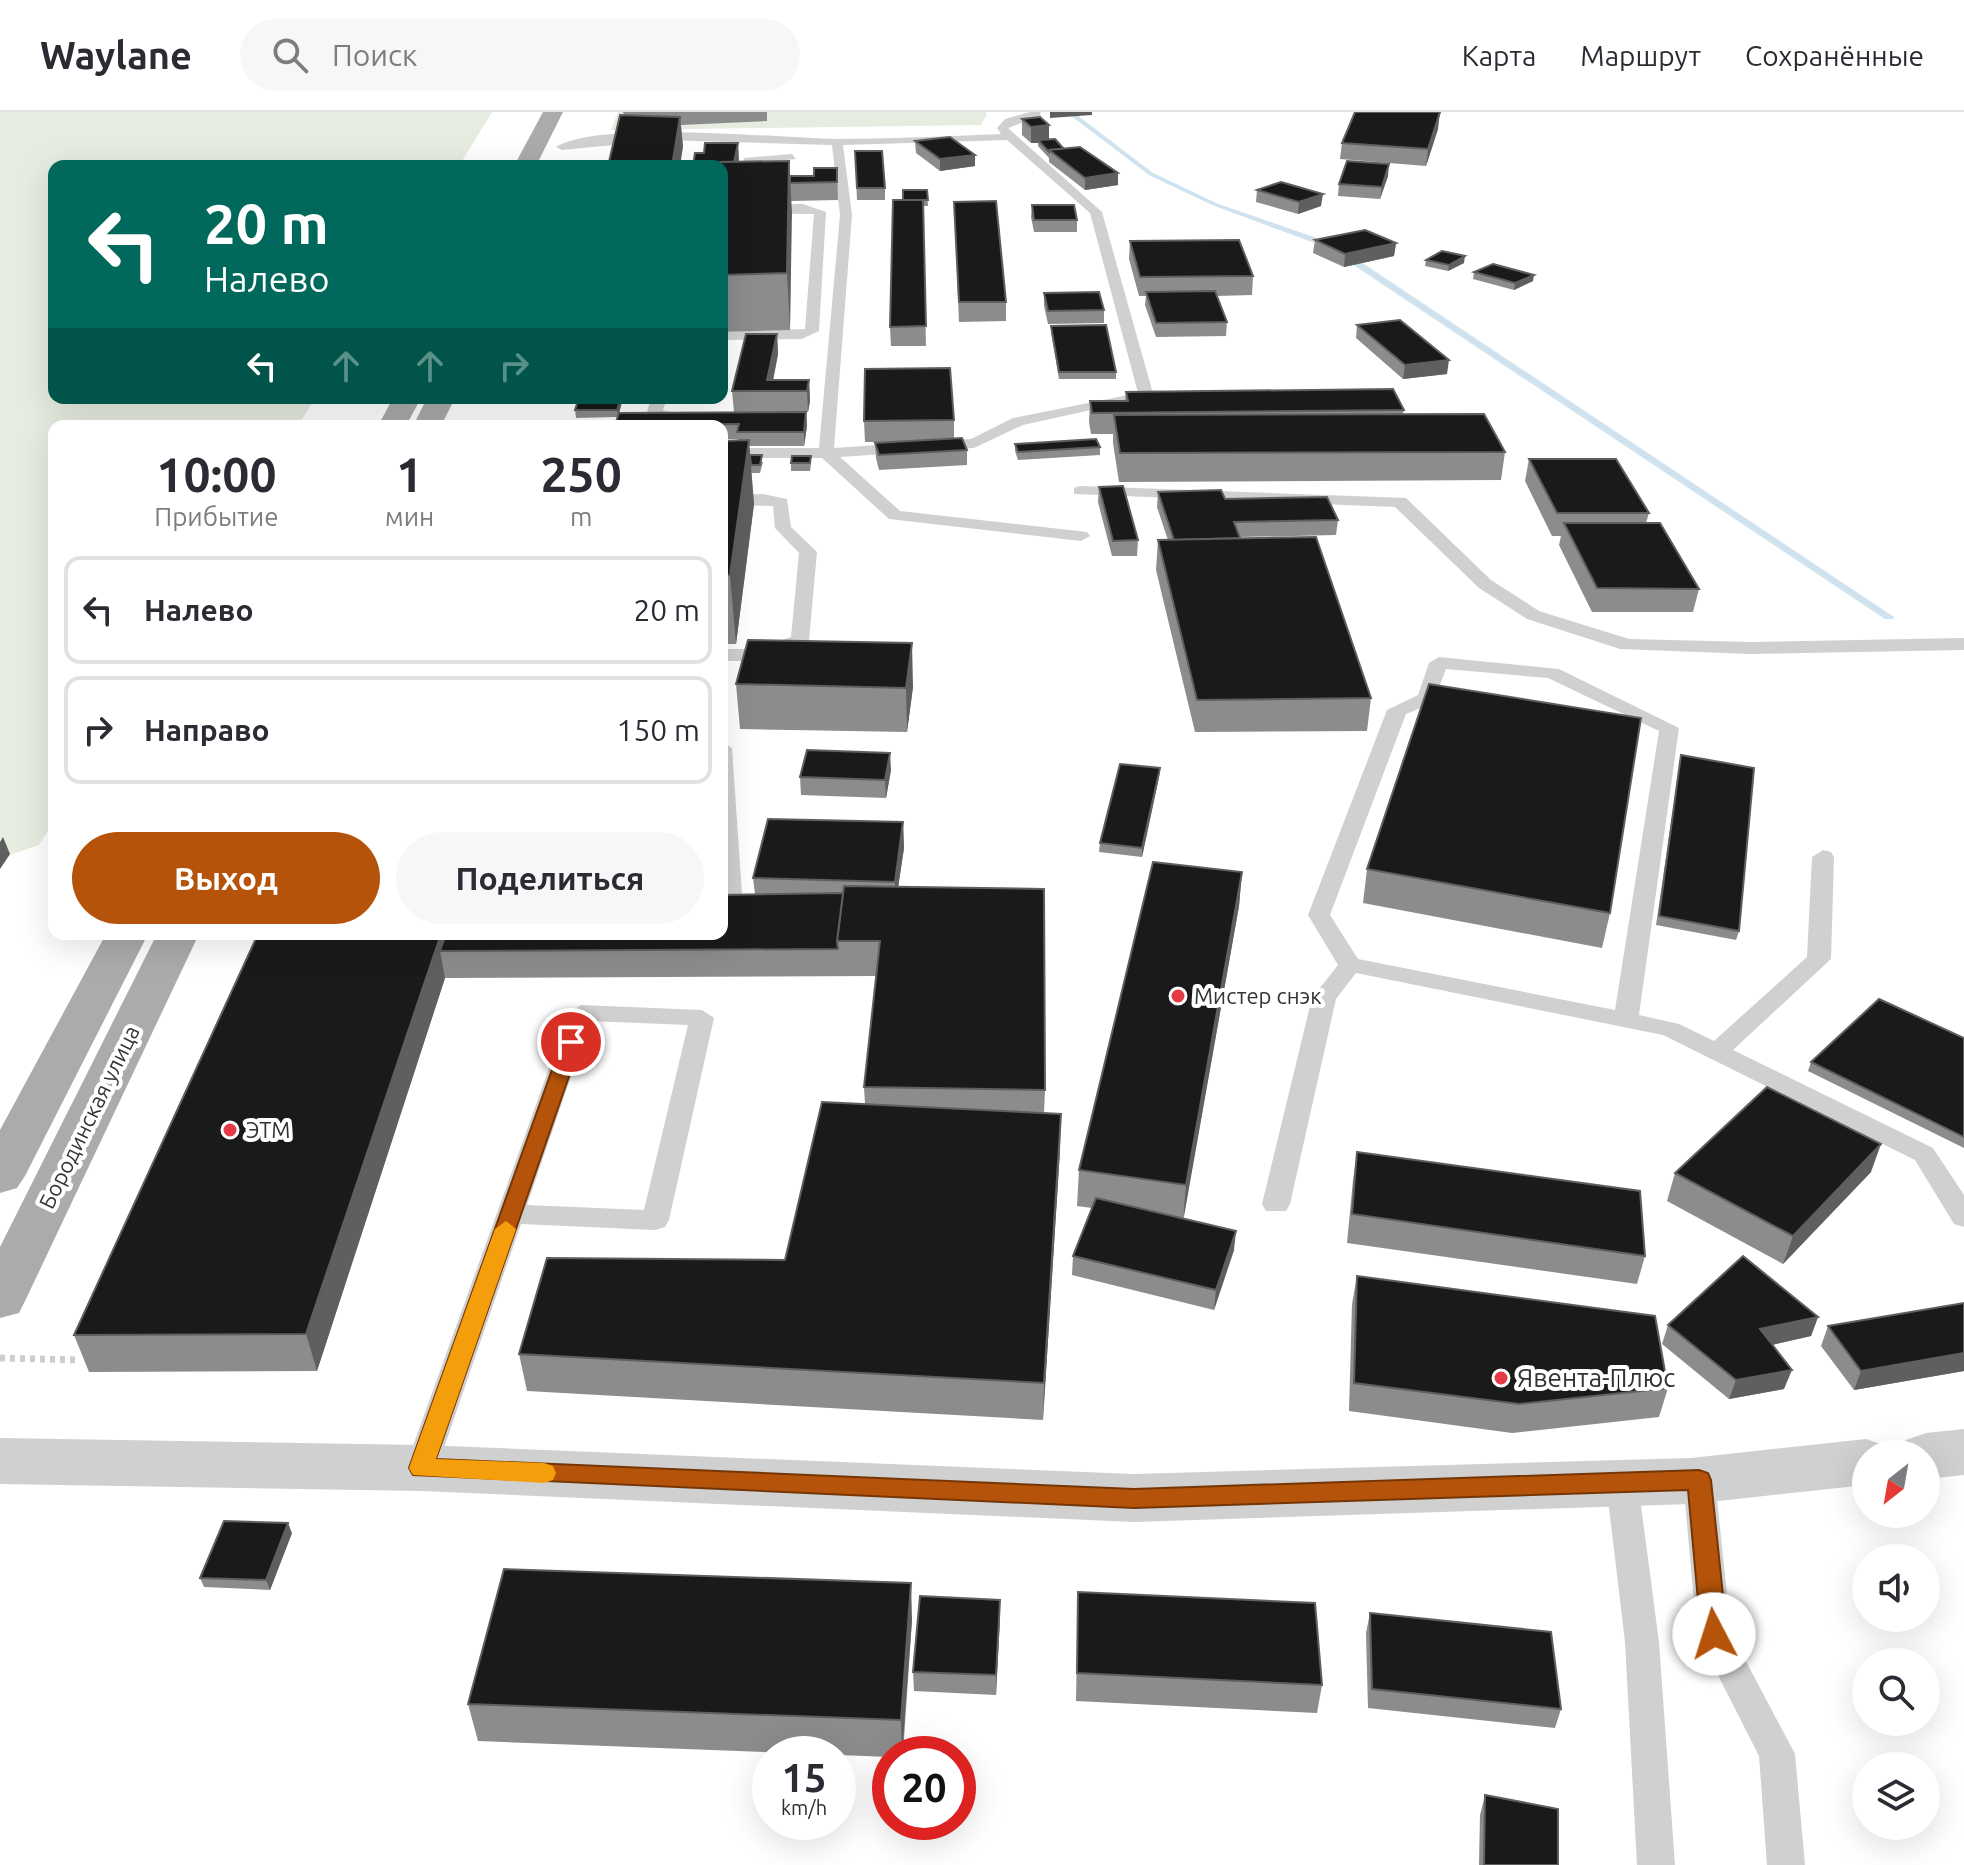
<!DOCTYPE html>
<html lang="ru">
<head>
<meta charset="utf-8">
<style>
	:root { --surface:#fff; --page:#f7f7f7; --text:#2b2b33; --muted:#7c7c81; --line:#e1e1e2; --accent:#b45309 }
	body { margin:0; font-family:Ubuntu,sans-serif; background:var(--page); color:var(--text); height:100vh; display:flex; flex-direction:column; font-size:30px; white-space:nowrap }
	* { box-sizing:border-box; margin:0 }
	p { font-size:26px; color:var(--muted) }
	.icon { flex:none; width:44px; height:44px; fill:none; stroke:currentColor; stroke-width:2; stroke-linecap:round; stroke-linejoin:round }
	.map { position:relative; flex:1; overflow:hidden }
	.drawer { position:absolute; left:48px; top:308px; width:680px; height:520px; display:flex; flex-direction:column; background:var(--surface); border-radius:16px; box-shadow:0 8px 32px #0002 }
	.drawer>* { flex:none }
	.top-card { position:absolute; left:48px; top:48px; width:680px; height:244px; border-radius:16px; box-shadow:0 8px 32px #0002; background:#00695c; color:#fff; overflow:hidden }
	.needle { width:52px; rotate:211deg }
	.buttons { position:absolute; left:1852px; top:1328px; display:grid; gap:16px }
	.buttons a { display:grid; place-items:center; width:88px; height:88px; border-radius:50%; background:var(--surface); box-shadow:0 8px 32px #0002; font-size:40px }
	.speed { position:absolute; left:752px; top:1624px; display:flex; gap:16px; font-size:40px; font-weight:700; text-align:center }
	.speed>* { display:grid; place-content:center; width:104px; height:104px; border-radius:50%; background:var(--surface); box-shadow:0 8px 32px #0002; line-height:1 }
	.speed small { font-size:20px; font-weight:400 }
	.speed .limit { border:12px solid #d22; background:#fff; color:#111 }
	.pin { position:absolute; display:grid; place-items:center; width:68px; height:68px; color:#fff; margin:-34px; border:4px solid #fff; border-radius:50%; box-shadow:0 2px 8px #0007 }
	.me { position:absolute; width:88px; margin:-44px; rotate:355deg; stroke-linejoin:round; filter:drop-shadow(0 0 6px #0008) }
	.turn { display:flex; align-items:center; gap:28px; height:168px; padding:0 24px; font-size:36px }
	.turn .icon { width:104px; height:104px; stroke-width:2.5 }
	.turn b { display:block; font-size:56px; line-height:68px }
	.lanes { display:flex; align-items:center; height:76px; padding:0 24px; background:#0003; justify-content:center; gap:40px; direction:ltr }
	.lanes .off { opacity:.35 }
	.eta { display:flex; justify-content:space-evenly; align-items:center; height:136px; text-align:center }
	.eta b { font-size:48px; font-weight:700; line-height:56px }
	.cta { display:flex; gap:16px; margin-top:auto; padding:16px 24px }
	.cta a { flex:1; height:92px; border-radius:48px; background:var(--accent); color:#fff; font-size:32px; font-weight:700; line-height:92px; text-align:center }
	.cta a+a { background:var(--page); color:var(--text) }
	ul { padding:0; list-style:none }
	li { display:flex; align-items:center; gap:24px; height:108px; margin:0 16px 12px; padding:0 8px; border:4px solid var(--line); border-radius:16px }
	li div { flex:1 }
	li b { display:block; font-size:30px }
	li em { font-style:normal }
	header { display:flex; align-items:center; gap:48px; box-sizing:border-box; height:112px; padding:0 40px; background:var(--surface); border-bottom:2px solid var(--line) }
	header strong { font-size:38px }
	nav { display:flex; gap:44px; margin-inline-start:auto; font-size:28px }
	.search { width:560px; height:72px; background:var(--page); display:flex; align-items:center; gap:20px; box-sizing:border-box; padding:0 28px; border-radius:44px; color:var(--muted); font-size:30px }
	.map>svg:first-child { display:block }
	.green { fill:#e6ecdf }
	.lines { fill:none; stroke-linecap:round; stroke-linejoin:round }
	.stream { fill:#cfe2ee; fill-rule:evenodd }
	.path { stroke:#cdcdcd; stroke-width:7; stroke-dasharray:5 5; stroke-linecap:butt }
	.service { fill:#d0d0d0; fill-rule:evenodd }
	.minor { fill:#d0d0d0; fill-rule:evenodd }
	.primary { fill:#ababab; fill-rule:evenodd }
	.wall { fill:#8c8c8c }
	.shaded-wall { fill:#5f5f5f }
	.building { fill:#1a1a1a; stroke:#5f5f5f; stroke-width:2 }
	.route { fill:#b45309; stroke:#753606; stroke-width:2 }
	.slow { fill:#f59e0b }
	.poi-dot { fill:#e63946; stroke:#fff; stroke-width:3 }
	.labels { text-anchor:middle; stroke-width:8; stroke-linejoin:round; paint-order:stroke }
	.poi-label { font-size:22px; fill:#333; stroke:#fff; text-anchor:start }
	.street-label { font-size:22px; fill:#333; stroke:#fff }
	.near-poi-label { font-size:26px; fill:#333; stroke:#fff; text-anchor:start }
</style>
</head>
<body>
<header>
<strong>Waylane</strong>
<div class="search"><svg class="icon" aria-label="search" viewBox="0 0 24 24"><circle cx="10" cy="10" r="6"/><path d="M15 15l6 6"/></svg>Поиск</div>
<nav><a>Карта</a><a>Маршрут</a><a>Сохранённые</a></nav>
</header>
<div class="map">
<svg width="1964" height="1753" viewBox="0 0 1964 1753">
	<rect width="100%" height="100%" fill="#fff"/>
	<g class="green">
		<path d="M0 0H492L459 54H54V286H315L298 314H54V709L39 733 10 743 0 757Z"/>
		<path d="M618 0H985L987 2 981 13 611 18Z"/>
	</g>
	<g class="lines">
		<path class="stream" d="M1066 0H1073L1153 61 1216 91 1334 132 1894 505 1893 507H1885L1328 136 1212 93 1149 63Z"/>
		<path class="path" d="M0 1246 80 1248"/>
		<g class="service">
			<path d="M1030 0H1040L1041 4 1008 16 1102 100 1152 278 1163 282 1023 313 974 336 840 345 900 399 1087 420 1090 424 1081 429 889 407 822 346H722V336H819L840 103 832 33 664 28 562 38 556 35C597 8 780 26 836 27 891 27 946 24 1001 22L997 16 1005 7ZM1007 28 1090 101 1138 281 1013 306 971 327 834 336 852 103 843 33Z"/>
			<path d="M792 42 796 47 754 51V55L769 56 771 67 742 58 744 46Z"/>
			<path d="M803 92 826 100 819 219 802 227 722 228V220L805 217 814 102 722 101V93Z"/>
			<path d="M651 286H667L663 298C673 303 687 296 695 305 682 315 659 311 647 300Z"/>
			<path d="M1080 374 1406 386 1491 468 1539 499 1629 527 1751 530 1964 526V538L1751 542 1620 537 1527 507 1479 476 1395 395 1074 382V376Z"/>
			<path d="M763 382 787 387 791 415 817 440 809 528 760 549H722V537H758L791 525 799 441 775 416 773 394 722 393V383Z"/>
			<path d="M1439 545 1559 557 1679 616 1639 903 1679 912 1714 929 1807 845 1812 745 1823 738 1831 740 1834 745 1831 847 1733 938 1933 1036 1964 1083V1115L1954 1112 1915 1048 1663 923 1356 861 1336 887 1290 1092 1286 1099H1266L1262 1092 1312 886 1338 853 1308 803 1387 598 1418 583 1429 551ZM1446 557 1548 566 1659 619 1615 898 1358 847 1330 803 1406 602 1433 591Z"/>
			<path d="M722 630 732 636 742 782 730 797 722 799Z"/>
			<path d="M581 893 702 898 714 906 669 1108 665 1115 655 1118 521 1112 437 1356 432 1365 421 1369 410 1365 405 1356 569 901ZM590 909 688 913 644 1098 527 1093Z"/>
			<path d="M1699 1355 1710 1359 1715 1368 1731 1521 1795 1642 1805 1753H1767L1759 1644 1697 1522 1683 1368 1688 1359Z"/>
			<path d="M1622 1358 1633 1362 1638 1371 1659 1530 1675 1753H1637L1625 1530 1606 1371 1611 1362Z"/>
		</g>
		<g class="minor">
			<path d="M1964 1317V1363L1926 1367V1342H1899L1906 1328 1926 1321Z"/>
			<path d="M0 1326 421 1333 1134 1362 1691 1346 1866 1327 1886 1334 1890 1342H1866V1373L1691 1392 1134 1410 421 1379 0 1372Z"/>
		</g>
		<g class="primary">
			<path d="M543 0H563L536 54H514Z"/>
			<path d="M393 286H421L406 314H378Z"/>
			<path d="M427 286H455L441 314H413Z"/>
			<path d="M106 822H148L25 1064 17 1076 0 1081V1018Z"/>
			<path d="M157 822H199L26 1187 19 1201 0 1206V1135Z"/>
		</g>
	</g>
	<g class="wall">
		<path d="M623 0H767V9L681 13 683 35 624 3Z"/>
		<path d="M1022 7 1049 27 1064 37 1118 61V73L1085 78 1049 50V46L1038 34V31H1031L1022 23Z"/>
		<path d="M1438 17 1426 54 1340 47 1342 31Z"/>
		<path d="M915 29 975 43V54L940 59 916 41Z"/>
		<path d="M738 31 739 50 789 49 790 64H814L837 56 838 88 791 89 790 218 722 220V54L704 41Z"/>
		<path d="M855 39 885 76V88H857Z"/>
		<path d="M1388 64 1380 87 1338 84 1339 72Z"/>
		<path d="M927 78 928 94H923L926 234H891L890 215 903 88Z"/>
		<path d="M1257 78 1321 94 1298 102 1256 90Z"/>
		<path d="M954 90 1006 190V209L959 210Z"/>
		<path d="M1032 93 1077 108V120H1034L1031 105Z"/>
		<path d="M1315 128 1396 131 1394 144 1344 155 1313 141Z"/>
		<path d="M1130 129 1253 164 1252 183 1216 184 1227 210 1226 224 1156 225 1145 193 1146 184H1139L1129 147Z"/>
		<path d="M1426 148 1464 151 1448 159 1425 154Z"/>
		<path d="M1474 160 1533 169 1514 178 1473 167Z"/>
		<path d="M1044 181 1104 198V211L1048 212 1044 194Z"/>
		<path d="M1357 213 1447 262 1403 267 1356 226Z"/>
		<path d="M1051 214 1116 260V267H1059L1051 220Z"/>
		<path d="M777 222 778 242 773 268H809L810 289 808 300H806L807 314 804 334H749L750 343 763 350 760 361H751L754 392 736 532H722V329H738V327H722V314H615L617 305 576 306 575 298 579 286H623L619 301 734 300 732 279Z"/>
		<path d="M1126 280 1404 298 1403 302 1505 340 1501 368 1119 370 1113 331V322H1091L1089 310 1090 289H1125Z"/>
		<path d="M954 308V327L967 338V353L879 358 876 346 875 331 904 330H865L864 309Z"/>
		<path d="M1015 332 1100 335V343L1018 348 1015 339Z"/>
		<path d="M1529 347 1649 401 1646 411 1699 477 1693 500H1592L1559 433 1561 424H1552L1525 369Z"/>
		<path d="M791 351 811 352 810 359H791Z"/>
		<path d="M1099 375 1138 428 1137 444H1112L1098 390Z"/>
		<path d="M1158 380 1225 387 1338 408 1336 423 1240 425 1371 586 1367 619 1195 620 1156 458 1158 428H1168L1157 395Z"/>
		<path d="M736 572 913 575 907 620 740 617Z"/>
		<path d="M1681 643 1739 819 1736 828 1656 813Z"/>
		<path d="M1160 656 1159 665 1142 745 1099 740 1100 731Z"/>
		<path d="M891 658 886 686 801 683 800 665Z"/>
		<path d="M903 710 904 736 898 774 1045 978 1044 1001 1060 1038 1043 1308 527 1279 519 1242 785 1148 865 992 864 975 876 864 445 866 317 1259 89 1260 74 1223 258 822 755 782 753 766Z"/>
		<path d="M1367 757 1610 801 1602 836 1363 791Z"/>
		<path d="M1242 760 1239 794 1183 1107 1234 1138 1214 1198 1072 1163 1073 1144 1092 1096 1077 1094 1079 1058Z"/>
		<path d="M1964 926V1036L1808 959 1811 950Z"/>
		<path d="M1357 1040 1645 1144 1637 1172 1347 1131 1353 1068Z"/>
		<path d="M1871 1060 1783 1152 1667 1089 1675 1061Z"/>
		<path d="M1357 1164 1668 1276 1659 1305 1512 1321 1349 1299 1352 1192Z"/>
		<path d="M1964 1191V1259L1854 1278 1821 1234 1828 1214Z"/>
		<path d="M1818 1205 1811 1224 1772 1233 1784 1277 1729 1287 1662 1232 1668 1213Z"/>
		<path d="M292 1421 270 1478 204 1475 200 1466Z"/>
		<path d="M1078 1480 1322 1573 1317 1601 1076 1589Z"/>
		<path d="M1000 1488 996 1583 914 1579 913 1560Z"/>
		<path d="M1370 1501 1561 1597 1555 1616 1368 1596 1366 1521Z"/>
		<path d="M912 1508 903 1642H890V1645L478 1629 468 1592Z"/>
		<path d="M1485 1683 1558 1753H1479L1480 1703Z"/>
	</g>
	<g class="shaded-wall">
		<path d="M1050 0H1092V3L1050 6Z"/>
		<path d="M1440 0 1438 17 1426 54 1428 37Z"/>
		<path d="M680 5 683 35 680 54H672Z"/>
		<path d="M1049 13V30L1038 28V31H1031V15Z"/>
		<path d="M738 31 739 53 734 55Z"/>
		<path d="M975 43V54L940 59V47Z"/>
		<path d="M789 49 792 100 790 218 787 161Z"/>
		<path d="M1389 52 1388 64 1380 87 1382 75Z"/>
		<path d="M1118 61V73L1085 78V66Z"/>
		<path d="M1323 82 1321 94 1298 102 1299 90Z"/>
		<path d="M1396 131 1394 144 1344 155 1345 142Z"/>
		<path d="M1465 144 1464 151 1448 159 1449 153Z"/>
		<path d="M1534 163 1533 169 1514 178 1515 171Z"/>
		<path d="M777 222 778 242 771 279 767 268Z"/>
		<path d="M1449 248 1447 262 1403 267 1405 253Z"/>
		<path d="M809 268 810 289 808 300 807 279Z"/>
		<path d="M621 286H623L618 305 617 298Z"/>
		<path d="M806 300 807 314 804 334V320Z"/>
		<path d="M749 328 754 392 736 532 730 463Z"/>
		<path d="M912 531 913 575 907 620 906 576Z"/>
		<path d="M890 641 891 658 886 686 885 668Z"/>
		<path d="M1160 656 1159 665 1142 745V736Z"/>
		<path d="M903 710 904 736 895 797V770Z"/>
		<path d="M3 725 10 742 0 757V730Z"/>
		<path d="M1242 760 1239 794 1183 1110 1186 1073Z"/>
		<path d="M441 822H460L440 839 445 866 317 1259 306 1222Z"/>
		<path d="M1061 1002 1060 1038 1043 1308 1044 1271Z"/>
		<path d="M1881 1032 1871 1060 1783 1152 1793 1124Z"/>
		<path d="M1236 1119 1234 1138 1214 1198 1216 1178Z"/>
		<path d="M1818 1205 1811 1224 1754 1237 1760 1217Z"/>
		<path d="M1964 1241V1259L1854 1278 1861 1259Z"/>
		<path d="M1792 1258 1784 1277 1729 1287 1736 1268Z"/>
		<path d="M288 1411 292 1421 270 1478 266 1468Z"/>
		<path d="M911 1471 912 1508 902 1642 901 1608Z"/>
		<path d="M1000 1488V1507L996 1583V1563Z"/>
	</g>
	<g class="building">
		<path d="M1355 0H1440L1428 37 1342 31Z"/>
		<path d="M620 3 680 5 672 54H608Z"/>
		<path d="M1040 5 1049 13 1031 15 1022 7Z"/>
		<path d="M950 25 975 43 940 47 915 29Z"/>
		<path d="M1055 27 1064 37 1049 38V40L1038 28Z"/>
		<path d="M705 31H738L734 50H720V54H693L695 41H704Z"/>
		<path d="M1080 35 1118 61 1085 66 1049 38Z"/>
		<path d="M855 39H882L885 76H857Z"/>
		<path d="M789 49 787 161 722 163V54H720V50Z"/>
		<path d="M1347 49 1389 52 1382 75 1339 72Z"/>
		<path d="M814 56H837V70L790 71V64H814Z"/>
		<path d="M1281 70 1323 82 1299 90 1257 78Z"/>
		<path d="M903 78H927L928 88H903Z"/>
		<path d="M893 88H923L926 214 890 215Z"/>
		<path d="M996 89 1006 190H959L954 90Z"/>
		<path d="M1032 93H1074L1077 108H1034Z"/>
		<path d="M1365 118 1396 131 1345 142 1315 128Z"/>
		<path d="M1239 128 1253 164 1140 165 1130 129Z"/>
		<path d="M1442 139 1465 144 1449 153 1426 148Z"/>
		<path d="M1493 152 1534 163 1515 171 1474 160Z"/>
		<path d="M1215 179 1227 210 1156 211 1146 180Z"/>
		<path d="M1099 180 1104 198 1048 199 1044 181Z"/>
		<path d="M1400 208 1449 248 1405 253 1357 213Z"/>
		<path d="M1106 213 1116 260H1059L1051 214Z"/>
		<path d="M746 222H777L767 268H809L807 279H732Z"/>
		<path d="M950 256 954 308 864 309 865 257Z"/>
		<path d="M1393 277 1404 298 1092 301 1090 289H1128L1126 280Z"/>
		<path d="M579 286H621L617 298H575Z"/>
		<path d="M806 300 804 320H737L739 312 615 313 619 301Z"/>
		<path d="M1484 302 1505 340 1120 341 1114 303Z"/>
		<path d="M962 326 967 338 879 343 875 331Z"/>
		<path d="M1096 327 1100 335 1018 340 1015 332Z"/>
		<path d="M749 328 730 463H722V329Z"/>
		<path d="M750 343H762L760 353H751Z"/>
		<path d="M792 344H811L810 351H791Z"/>
		<path d="M1529 347H1616L1649 401H1557Z"/>
		<path d="M1123 374 1138 428 1113 429 1099 375Z"/>
		<path d="M1221 378 1225 387 1327 385 1338 408 1234 410 1240 426 1174 428 1158 380Z"/>
		<path d="M1564 411H1660L1699 477 1597 476Z"/>
		<path d="M1316 425 1371 586 1197 588 1158 428Z"/>
		<path d="M748 528 912 531 906 576 736 572Z"/>
		<path d="M1429 572 1641 606 1610 801 1367 757Z"/>
		<path d="M807 638 890 641 885 668 800 665Z"/>
		<path d="M1681 643 1754 656 1739 819 1659 804Z"/>
		<path d="M1120 652 1160 656 1142 736 1100 731Z"/>
		<path d="M768 707 903 710 895 770 753 766Z"/>
		<path d="M1153 750 1242 760 1186 1073 1079 1058Z"/>
		<path d="M844 774 1044 777 1045 978 864 975 880 829H837Z"/>
		<path d="M843 781 837 829 838 837 440 839 446 822H722V783Z"/>
		<path d="M258 822H441L306 1222 74 1223Z"/>
		<path d="M1879 887 1964 926V1025L1811 950Z"/>
		<path d="M1767 975 1881 1032 1793 1124 1675 1061Z"/>
		<path d="M822 990 1061 1002 1044 1271 519 1242 547 1146 785 1148Z"/>
		<path d="M1357 1040 1640 1079 1645 1144 1352 1102Z"/>
		<path d="M1096 1086 1236 1119 1216 1178 1073 1144Z"/>
		<path d="M1743 1144 1818 1205 1760 1217 1792 1258 1736 1268 1668 1213Z"/>
		<path d="M1357 1164 1655 1204 1668 1276 1519 1292 1354 1271Z"/>
		<path d="M1964 1191V1241L1861 1259 1828 1214Z"/>
		<path d="M224 1409 288 1411 266 1468 200 1466Z"/>
		<path d="M504 1457 911 1471 901 1608 468 1592Z"/>
		<path d="M1078 1480 1315 1491 1322 1573 1077 1561Z"/>
		<path d="M920 1484 1000 1488 996 1563 913 1560Z"/>
		<path d="M1370 1501 1551 1520 1561 1597 1372 1577Z"/>
		<path d="M1485 1683 1558 1697V1753H1484Z"/>
	</g>
	<path class="route" d="M571 924 581 930 436 1347 1134 1377 1699 1358 1708 1361 1711 1368 1727 1522 1723 1530 1714 1533 1705 1530 1701 1522 1688 1378 1134 1396 413 1363 409 1356 562 930Z"/>
	<path class="slow" d="M506 1109 516 1117 436 1347 544 1351 553 1354 556 1361 553 1368 544 1371 413 1363 409 1356 495 1117Z"/>
	<g class="poi-dot">
		<circle cx="1178" cy="884" r="8"/>
		<circle cx="230" cy="1018" r="8"/>
		<circle cx="1501" cy="1266" r="8"/>
	</g>
	<g class="labels">
		<g class="poi-label">
			<text x="1194" y="892">Мистер снэк</text>
			<text x="246" y="1026">ЭТМ</text>
		</g>
		<g class="street-label">
			<text transform="translate(89 1005) rotate(-64)" y="8">Бородинская улица</text>
		</g>
		<g class="near-poi-label">
			<text x="1517" y="1275">Явента-Плюс</text>
		</g>
	</g>
</svg>
<div class="buttons">
<a><svg class="needle" viewBox="-14 -14 28 28"><path d="M0-13l5 13h-10z" fill="#e53935"/><path d="M0 13l5-13h-10z" fill="#7c7c81"/></svg></a>
<a><svg class="icon" aria-label="sound" viewBox="0 0 24 24"><path d="M4 9h4l5-4v14l-5-4H4zM17 9q2 3 0 6"/></svg></a>
<a><svg class="icon" aria-label="search" viewBox="0 0 24 24"><circle cx="10" cy="10" r="6"/><path d="M15 15l6 6"/></svg></a>
<a><svg class="icon" aria-label="layers" viewBox="0 0 24 24"><path d="M12 4l9 5-9 5-9-5zM3 14l9 5 9-5"/></svg></a>
</div>
<div class="speed"><div>15<small>km/h</small></div><div class="limit">20</div></div>
<div class="pin" style="left:571px;top:930px;background:#d93025"><svg class="icon" aria-label="arrive" viewBox="0 0 24 24"><path d="M6 21V4h12l-3 4 3 4H6"/></svg></div>
<svg class="me" style="left:1714px;top:1522px" viewBox="-20 -20 40 40"><circle r="19" fill="#fff"/><path d="M0-13L10 11 0 6-10 11z" fill="#b45309"/></svg>
<div class="top-card">
<div class="turn"><svg class="icon" aria-label="left" viewBox="0 0 24 24"><path d="M17 20v-9H6M10 6l-5 5 5 5"/></svg><div><b>20 m</b>Налево</div></div>
<div class="lanes"><svg class="icon" aria-label="left" viewBox="0 0 24 24"><path d="M17 20v-9H6M10 6l-5 5 5 5"/></svg><svg class="icon off" aria-label="ahead" viewBox="0 0 24 24"><path d="M12 20V5M6 11l6-6 6 6"/></svg><svg class="icon off" aria-label="ahead" viewBox="0 0 24 24"><path d="M12 20V5M6 11l6-6 6 6"/></svg><svg class="icon off" aria-label="right" viewBox="0 0 24 24"><path d="M7 20v-9h11M14 6l5 5-5 5"/></svg></div>
</div>
<section class="drawer">
<div class="eta">
<div><b>10:00</b><p>Прибытие</p></div>
<div><b>1</b><p>мин</p></div>
<div><b>250</b><p>m</p></div>
</div>
<ul>
<li><svg class="icon" aria-label="left" viewBox="0 0 24 24"><path d="M17 20v-9H6M10 6l-5 5 5 5"/></svg><div><b>Налево</b></div><em>20 m</em></li>
<li><svg class="icon" aria-label="right" viewBox="0 0 24 24"><path d="M7 20v-9h11M14 6l5 5-5 5"/></svg><div><b>Направо</b></div><em>150 m</em></li>
</ul>
<div class="cta"><a>Выход</a><a>Поделиться</a></div>
</section>
</div>
</body>
</html>
